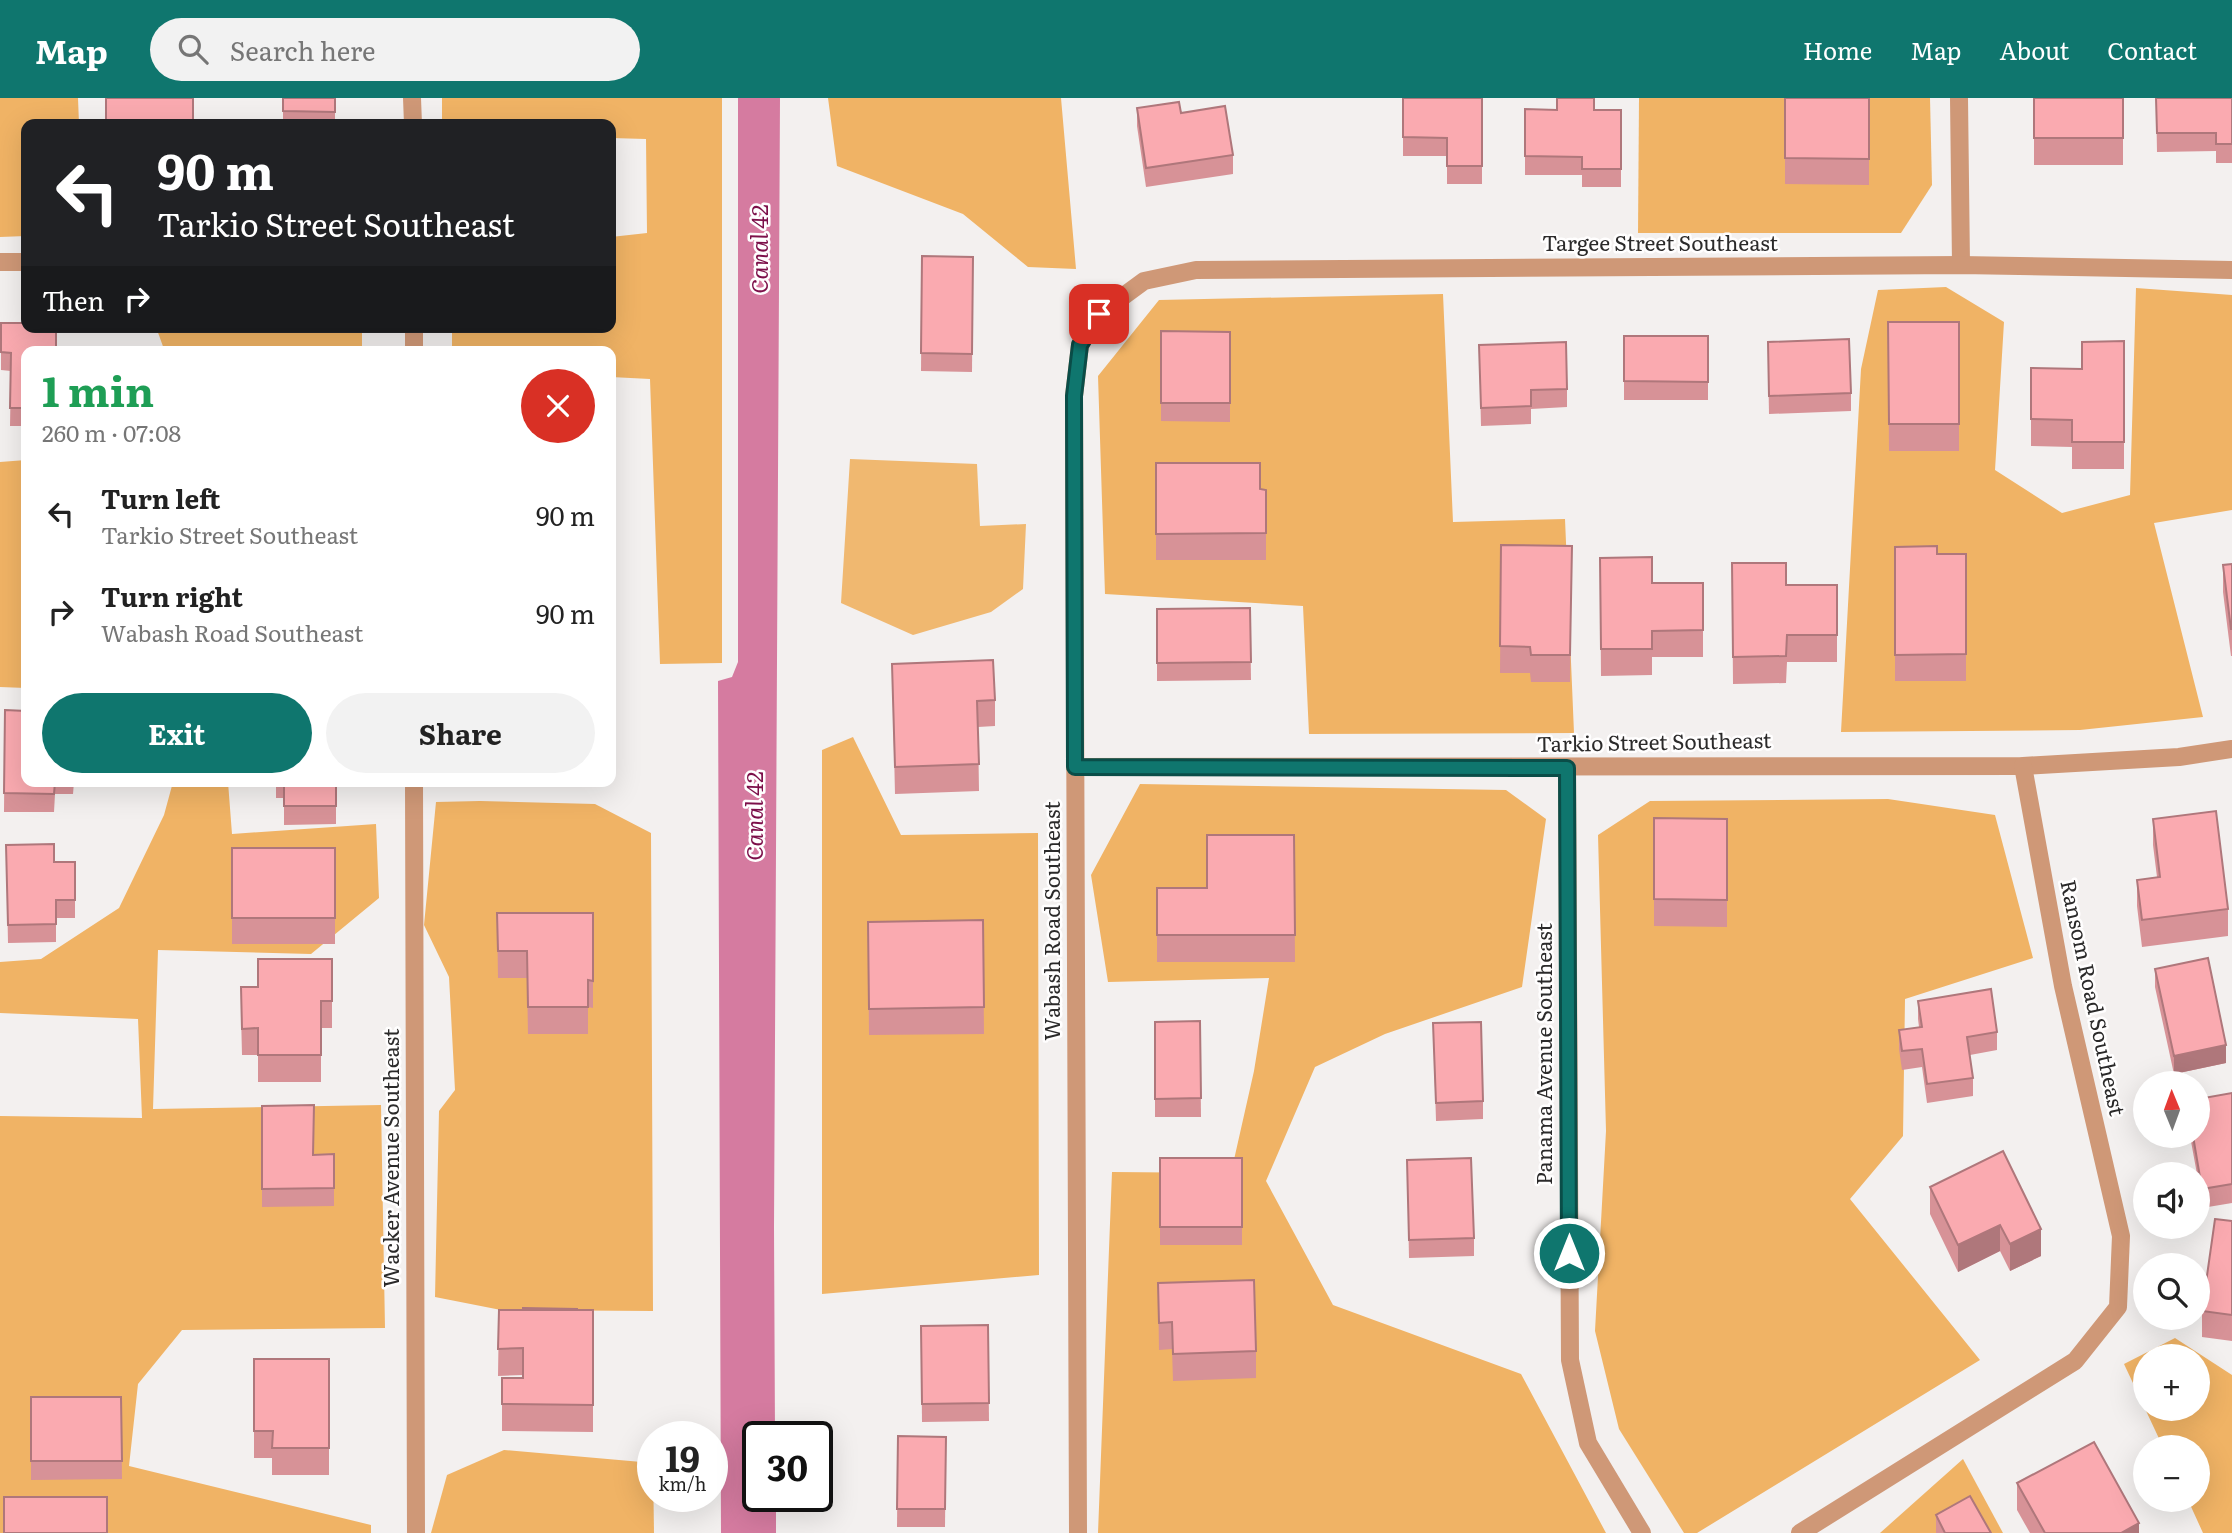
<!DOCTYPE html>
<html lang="en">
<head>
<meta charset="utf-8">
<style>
	:root { --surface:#fff; --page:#f2f2f2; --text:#222; --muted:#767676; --accent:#0f766e }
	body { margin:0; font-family:Literata,serif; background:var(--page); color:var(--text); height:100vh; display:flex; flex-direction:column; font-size:26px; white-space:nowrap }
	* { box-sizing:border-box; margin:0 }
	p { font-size:23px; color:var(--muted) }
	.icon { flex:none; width:38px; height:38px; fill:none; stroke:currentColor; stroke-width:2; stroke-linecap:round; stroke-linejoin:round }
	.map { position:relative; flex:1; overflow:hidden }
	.drawer { position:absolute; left:21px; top:248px; width:595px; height:441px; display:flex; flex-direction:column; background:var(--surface); border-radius:14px; box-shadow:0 7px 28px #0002 }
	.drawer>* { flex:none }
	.top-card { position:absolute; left:21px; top:21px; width:595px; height:214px; border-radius:14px; box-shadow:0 7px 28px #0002; background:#202124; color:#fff; overflow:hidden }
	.needle { width:46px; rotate:359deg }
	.buttons { position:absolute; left:2133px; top:973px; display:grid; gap:14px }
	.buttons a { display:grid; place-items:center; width:77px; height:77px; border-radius:50%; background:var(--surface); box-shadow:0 7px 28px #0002; font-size:35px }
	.speed { position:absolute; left:637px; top:1323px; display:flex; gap:14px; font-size:35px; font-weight:700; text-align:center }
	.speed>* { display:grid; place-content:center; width:91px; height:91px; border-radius:50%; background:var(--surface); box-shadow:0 7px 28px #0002; line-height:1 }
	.speed small { font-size:18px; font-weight:400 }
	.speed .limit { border:4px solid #111; border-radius:10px; background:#fff; color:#111 }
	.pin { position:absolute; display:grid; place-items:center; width:60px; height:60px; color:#fff; margin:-30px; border-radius:14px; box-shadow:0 4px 10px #0006 }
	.me { position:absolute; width:77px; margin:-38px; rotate:0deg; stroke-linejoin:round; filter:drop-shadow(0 0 5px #0008) }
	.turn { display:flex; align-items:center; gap:24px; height:147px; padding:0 21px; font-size:32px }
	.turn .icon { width:91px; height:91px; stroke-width:2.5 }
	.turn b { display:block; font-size:49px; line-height:60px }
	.then { display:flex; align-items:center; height:66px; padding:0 21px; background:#0003; gap:14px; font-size:26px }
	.round { display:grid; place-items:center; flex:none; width:74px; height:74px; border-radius:37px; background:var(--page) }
	.summary { display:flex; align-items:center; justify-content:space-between; height:119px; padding:0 21px }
	h1 { font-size:42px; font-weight:700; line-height:52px; color:#1e9e55 }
	.button { display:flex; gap:14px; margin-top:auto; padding:14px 21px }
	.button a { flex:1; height:80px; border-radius:42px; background:var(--accent); color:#fff; font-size:28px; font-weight:700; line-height:80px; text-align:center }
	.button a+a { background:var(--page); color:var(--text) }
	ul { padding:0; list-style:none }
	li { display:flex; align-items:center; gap:21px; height:98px; padding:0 21px }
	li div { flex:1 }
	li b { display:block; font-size:26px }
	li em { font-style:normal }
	header { display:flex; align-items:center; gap:42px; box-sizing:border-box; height:98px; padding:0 35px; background:var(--accent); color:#fff }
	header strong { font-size:33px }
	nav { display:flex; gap:38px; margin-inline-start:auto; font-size:24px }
	.search { width:490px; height:63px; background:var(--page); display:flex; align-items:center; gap:18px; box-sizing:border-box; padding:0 24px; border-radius:38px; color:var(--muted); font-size:26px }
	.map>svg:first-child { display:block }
	.green { fill:#f0b870 }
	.forest { fill:#f0b365; fill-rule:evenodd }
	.water { fill:#d57ba0 }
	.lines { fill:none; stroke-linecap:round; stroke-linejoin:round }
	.street { stroke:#cf9877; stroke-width:18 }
	.wall { fill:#d79297 }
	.shaded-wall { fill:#af777b }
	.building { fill:#faaab0; stroke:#af777b; stroke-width:2 }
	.route-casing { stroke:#0a4d48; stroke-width:18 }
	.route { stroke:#0f766e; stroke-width:12 }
	.labels { text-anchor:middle; stroke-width:5; stroke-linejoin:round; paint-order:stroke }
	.street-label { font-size:21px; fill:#2b2a2a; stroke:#fffefe }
	.water-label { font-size:23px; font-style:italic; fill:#7c0f49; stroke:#fffefe }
</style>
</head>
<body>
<header>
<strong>Map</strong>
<div class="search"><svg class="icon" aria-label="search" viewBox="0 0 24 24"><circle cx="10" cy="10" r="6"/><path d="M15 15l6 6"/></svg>Search here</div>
<nav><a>Home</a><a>Map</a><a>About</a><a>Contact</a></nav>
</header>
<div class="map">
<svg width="2232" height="1435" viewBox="0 0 2232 1435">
	<rect width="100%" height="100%" fill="#f3f0ef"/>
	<path class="green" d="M850 361 977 366 980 428 1026 426 1023 491 991 514 913 537 841 505Z"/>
	<g class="forest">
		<path d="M0 0H78L79 26H26V138L0 139Z"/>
		<path d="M442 0H722V565L660 566 650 281 611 279V254H452V229H611V139L647 135 646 41 611 40V26H442Z"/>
		<path d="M828 0H1061L1076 171 1028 169 963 116 837 68Z"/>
		<path d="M1639 0H1930L1932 87 1901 135H1638Z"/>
		<path d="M1946 189 2004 224 1995 372 2062 415 2130 397 2136 190 2232 197V412L2154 425 2203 619 2080 632 1841 634 1861 271 1878 192Z"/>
		<path d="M1443 196 1453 424 1565 421 1574 635 1309 636 1303 508 1105 496 1098 278 1159 202Z"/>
		<path d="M156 229H362V254H165Z"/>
		<path d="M26 362V590L0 589V364Z"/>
		<path d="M853 639 901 737 1038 735 1039 1177 822 1196V652Z"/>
		<path d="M173 684H228L232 736 376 726 379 800 311 856 158 852 153 1011 381 1007 385 1230 182 1232 138 1286 129 1368 371 1427V1435H0V1018L142 1020 138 921 0 915V864L41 861 119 810 164 717Z"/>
		<path d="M1140 686 1506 692 1546 721 1522 889 1385 936 1315 969 1266 1083 1333 1207 1521 1276 1606 1435H1098L1112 1074 1231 1075 1254 973 1269 880 1108 884 1091 777Z"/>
		<path d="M1888 701 1995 717 2033 860 1905 901 1903 1038 1850 1101 1980 1262 1697 1435H1684L1619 1331 1595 1233 1606 1033 1598 737 1650 703Z"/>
		<path d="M480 703 595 706 651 735 653 1213 501 1212 435 1199 439 1013 455 992 449 879 424 827 436 704Z"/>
		<path d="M2175 1240 2232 1277V1435H2203L2188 1402H2198V1349H2163L2124 1266ZM2146 1258H2198V1311H2146Z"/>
		<path d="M504 1352 653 1365 654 1435H431L447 1377Z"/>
		<path d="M1963 1361 2003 1435H1880Z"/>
	</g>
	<path class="water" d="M738 0H780L774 1129 775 1339H758V1398H776V1435H721L718 583 732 579 738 564Z"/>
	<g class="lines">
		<g class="street">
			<path d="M412 0 413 26"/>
			<path d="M1959 0 1961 167"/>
			<path d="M0 164H26"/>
			<path d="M414 229V254"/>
			<path d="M1075 669 2023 668 2179 659 2232 651"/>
			<path d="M1567 669 1570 1262 1588 1345 1642 1435"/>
			<path d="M414 684 416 1435"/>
			<path d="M1078 1435 1074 298 1080 247 1099 216 1144 183 1196 172 1961 167 2232 172"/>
			<path d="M1800 1435 2075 1263 2118 1209 2121 1138 2063 888 2023 668"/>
		</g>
	</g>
	<g class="wall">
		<rect x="283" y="0" width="52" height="26"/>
		<path d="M1403 0H1482V86H1447V58H1403Z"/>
		<path d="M1785 0H1869V87L1785 86Z"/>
		<rect x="2034" y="0" width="89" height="67"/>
		<path d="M2156 0H2232V65H2216V53L2157 54Z"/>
		<path d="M1137 10 1181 15 1233 57V76L1146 89 1137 28Z"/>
		<path d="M1525 11 1621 12V89H1582V77H1525Z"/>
		<path d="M922 158 973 159 972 274 921 273Z"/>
		<path d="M1888 224H1959V353H1889Z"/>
		<path d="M1 225 26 254V328H10L11 273 1 272Z"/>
		<path d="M1161 233 1230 234V324L1161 323Z"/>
		<rect x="1624" y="238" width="84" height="64"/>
		<path d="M2124 243V371H2072V349L2031 348V270L2082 271Z"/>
		<path d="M1479 247 1567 291V309L1531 311V326L1481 328Z"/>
		<path d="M1768 262 1851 295V313L1769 316Z"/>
		<path d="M1156 365 1260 391 1266 392V462H1156Z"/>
		<path d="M1501 447 1572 448 1570 584H1531L1530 575H1500Z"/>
		<path d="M1895 449 1937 456H1966V583H1895Z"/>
		<path d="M1600 460 1652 485H1703V559H1652V577L1601 578Z"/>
		<path d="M1732 465 1786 487H1837V564H1787L1786 585 1733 586Z"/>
		<path d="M2232 466V558H2231L2223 494V467Z"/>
		<path d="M1250 510 1251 582 1157 583V511Z"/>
		<path d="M892 566 995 602V628L978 629 979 693 895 696Z"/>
		<path d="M5 612 26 684H74L73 696H55L54 714H4Z"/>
		<path d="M276 684H336V726L284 727V700H276Z"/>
		<path d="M1654 720 1727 721V829L1654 828Z"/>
		<path d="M2153 721 2228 811V838L2142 849 2137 808V782L2157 779 2153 747Z"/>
		<path d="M1294 737 1295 864H1157V790H1207Z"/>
		<path d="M6 747 54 764H75V820H56V844L8 845Z"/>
		<rect x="232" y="750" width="103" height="96"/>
		<path d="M497 815H593V910L588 909V936H528L527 880H498Z"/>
		<path d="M983 822 984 936 869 937 868 824Z"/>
		<path d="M332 861V930H321V984H258V957H242L241 916 258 889Z"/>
		<path d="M2155 871 2226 965 2174 976 2155 889Z"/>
		<path d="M1918 903 1997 934V952L1970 957 1973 980V998L1927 1005 1922 969 1902 972 1899 951V932L1919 929 1918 921Z"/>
		<path d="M1200 923 1201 1019H1155V924Z"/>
		<path d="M1433 925 1483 1003V1021L1436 1023Z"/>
		<path d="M2232 995V1105L2202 1110 2198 1085V1076H2197L2190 1038H2198Z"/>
		<path d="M262 1008 313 1057 334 1056V1108L262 1109Z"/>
		<rect x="1160" y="1060" width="82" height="87"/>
		<path d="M1407 1062 1474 1140V1158L1409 1160Z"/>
		<path d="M1930 1089 2041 1131V1158L2010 1173 2000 1153 1958 1174 1930 1116Z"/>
		<path d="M2232 1123V1243L2202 1239V1213Z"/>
		<path d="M1158 1185 1256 1253V1280L1173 1283 1172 1251 1159 1252Z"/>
		<path d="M499 1212H593V1334L502 1333V1280H523V1277L498 1278Z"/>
		<path d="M988 1227 989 1323 922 1324 921 1228Z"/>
		<path d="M254 1261H329V1377H272V1360H254Z"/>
		<path d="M31 1299H121L122 1381 31 1382Z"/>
		<path d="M898 1338 946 1339 945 1429H897Z"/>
		<path d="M2017 1385 2139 1435H2030L2017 1412Z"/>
		<path d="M1936 1417 1991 1435H1936Z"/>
	</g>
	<g class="shaded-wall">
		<path d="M2226 947V965L2174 976V958Z"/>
		<path d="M2000 1127V1153L1958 1174V1147Z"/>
		<path d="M2041 1131V1158L2010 1173V1146Z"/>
		<path d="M2139 1425V1435H2121Z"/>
	</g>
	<g class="building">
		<rect x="106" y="0" width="87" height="26"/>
		<path d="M283 0H335V14L283 13Z"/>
		<path d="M1403 0H1482V68H1447V40L1403 39Z"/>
		<path d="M1557 0H1594V12H1621V71H1582V59L1525 58V11L1557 12Z"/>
		<path d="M1785 0H1869V61L1785 60Z"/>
		<rect x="2034" y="0" width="89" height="40"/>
		<path d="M2156 0H2232V46H2216V35H2157Z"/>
		<path d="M1179 4 1181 15 1225 8 1233 57 1146 70 1137 10Z"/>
		<path d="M922 158 973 159 972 256 921 255Z"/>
		<path d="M1888 224H1959V326H1889Z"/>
		<path d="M1 225H26V229H56V254H26V310H10L11 255 1 254Z"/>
		<path d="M1161 233 1230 234V305H1161Z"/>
		<path d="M1624 238H1708V284L1624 283Z"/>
		<path d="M1849 241 1851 295 1769 298 1768 244Z"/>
		<path d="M2124 243V344H2072V322L2031 321V270L2082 271V244Z"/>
		<path d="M1566 244 1567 291 1531 292V308L1481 310 1479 247Z"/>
		<path d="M1156 365H1260V391L1266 392V435L1156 436Z"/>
		<path d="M1501 447 1572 448 1570 557H1531L1530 549 1500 548Z"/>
		<path d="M1937 448V456H1966V556L1895 557V449Z"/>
		<path d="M1652 459V485H1703V532L1652 533V551H1601L1600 460Z"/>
		<path d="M1732 465H1786V487H1837V537H1787L1786 558 1733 559Z"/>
		<path d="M2232 466V531H2231L2223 467Z"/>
		<path d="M1250 510 1251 564 1157 565V511Z"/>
		<path d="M993 562 995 602 977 603 979 666 895 669 892 566Z"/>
		<path d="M5 612 26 613V684H55L54 696 4 695Z"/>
		<rect x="284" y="684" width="52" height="24"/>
		<path d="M2216 713 2228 811 2142 822 2137 782 2160 779 2153 721Z"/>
		<path d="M1654 720 1727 721V802L1654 801Z"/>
		<path d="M1207 737H1294L1295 837H1157V790H1207Z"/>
		<path d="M54 746V764H75V802H56V826L8 827 6 747Z"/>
		<rect x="232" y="750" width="103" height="70"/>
		<path d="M497 815H593V883L588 882V909H528L527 853H498Z"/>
		<path d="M983 822 984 909 869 911 868 824Z"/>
		<path d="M2208 860 2226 947 2174 958 2155 871Z"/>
		<path d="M258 861H332V903H321V957H258V930L242 931 241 889H258Z"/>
		<path d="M1991 891 1997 934 1967 939 1973 980 1927 986 1922 951 1902 953 1899 932 1922 929 1918 903Z"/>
		<path d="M1200 923 1201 1000 1155 1001V924Z"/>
		<path d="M1481 924 1483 1003 1436 1005 1433 925Z"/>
		<path d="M2232 995V1086L2202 1091 2193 1038H2198V1001Z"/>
		<path d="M314 1007 313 1057 334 1056V1090L262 1091V1008Z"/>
		<path d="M2003 1053 2041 1131 2010 1146 2000 1127 1958 1147 1930 1089Z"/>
		<rect x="1160" y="1060" width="82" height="69"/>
		<path d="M1471 1060 1474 1140 1409 1142 1407 1062Z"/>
		<path d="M2215 1121 2232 1123V1217L2202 1213Z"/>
		<path d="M1254 1182 1256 1253 1173 1256 1172 1224 1159 1225 1158 1185Z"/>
		<path d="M523 1210 577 1211V1212H523Z"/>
		<path d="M499 1212H593V1307L502 1306V1280H523V1250L498 1251Z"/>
		<path d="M988 1227 989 1305 922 1306 921 1228Z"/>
		<path d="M254 1261H329V1350H272L273 1333H254Z"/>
		<path d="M31 1299H121L122 1363H31Z"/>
		<path d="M898 1338 946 1339 945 1411H897Z"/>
		<path d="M2094 1344 2139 1425 2121 1435H2045L2017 1385Z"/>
		<path d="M1970 1398 1991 1435H1945L1936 1417Z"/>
		<rect x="4" y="1399" width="103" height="36"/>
	</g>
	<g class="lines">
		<g class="route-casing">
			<path id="route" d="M1099 216 1080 247 1074 298 1075 669 1567 670 1569 1155"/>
		</g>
		<use href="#route" class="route"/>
	</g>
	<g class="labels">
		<g class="street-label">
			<text x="1660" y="153">Targee Street Southeast</text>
			<text transform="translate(1654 645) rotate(-1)" y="7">Tarkio Street Southeast</text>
			<text transform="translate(1053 823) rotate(-90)" y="7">Wabash Road Southeast</text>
			<text transform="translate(2092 900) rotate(78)" y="7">Ransom Road Southeast</text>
			<text transform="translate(1545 956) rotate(-90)" y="7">Panama Avenue Southeast</text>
			<text transform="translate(392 1060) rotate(-90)" y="7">Wacker Avenue Southeast</text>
		</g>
		<g class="water-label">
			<text transform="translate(760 151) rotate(-90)" y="8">Canal 42</text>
			<text transform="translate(755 718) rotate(-90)" y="8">Canal 42</text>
		</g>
	</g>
</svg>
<div class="buttons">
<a><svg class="needle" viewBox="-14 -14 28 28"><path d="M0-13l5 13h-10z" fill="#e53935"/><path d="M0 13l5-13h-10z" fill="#767676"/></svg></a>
<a><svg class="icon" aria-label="sound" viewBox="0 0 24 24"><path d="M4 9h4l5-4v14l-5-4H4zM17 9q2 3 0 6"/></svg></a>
<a><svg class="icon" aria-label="search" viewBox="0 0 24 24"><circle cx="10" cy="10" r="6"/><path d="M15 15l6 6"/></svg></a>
<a>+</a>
<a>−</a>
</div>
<div class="speed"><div>19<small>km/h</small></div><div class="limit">30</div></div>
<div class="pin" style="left:1099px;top:216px;background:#d93025"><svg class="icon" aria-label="arrive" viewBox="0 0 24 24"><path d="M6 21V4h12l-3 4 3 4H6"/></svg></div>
<svg class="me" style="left:1569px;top:1155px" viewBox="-20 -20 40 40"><circle r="17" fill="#0f766e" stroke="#fff" stroke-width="3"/><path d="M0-11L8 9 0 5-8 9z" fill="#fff"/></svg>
<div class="top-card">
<div class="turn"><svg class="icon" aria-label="left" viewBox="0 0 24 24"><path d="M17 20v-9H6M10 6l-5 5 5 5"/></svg><div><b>90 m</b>Tarkio Street Southeast</div></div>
<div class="then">Then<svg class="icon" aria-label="right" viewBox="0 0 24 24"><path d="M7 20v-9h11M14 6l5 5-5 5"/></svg></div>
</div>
<section class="drawer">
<div class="summary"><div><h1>1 min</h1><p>260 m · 07:08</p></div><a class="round" style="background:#d93025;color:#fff"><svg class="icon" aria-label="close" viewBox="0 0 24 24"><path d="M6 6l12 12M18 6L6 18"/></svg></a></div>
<ul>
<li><svg class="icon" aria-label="left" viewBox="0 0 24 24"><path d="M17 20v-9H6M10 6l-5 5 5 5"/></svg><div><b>Turn left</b><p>Tarkio Street Southeast</p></div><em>90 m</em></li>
<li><svg class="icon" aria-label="right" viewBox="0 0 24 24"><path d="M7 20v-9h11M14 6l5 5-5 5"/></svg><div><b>Turn right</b><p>Wabash Road Southeast</p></div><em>90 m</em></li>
</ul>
<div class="button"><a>Exit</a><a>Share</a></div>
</section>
</div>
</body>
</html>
